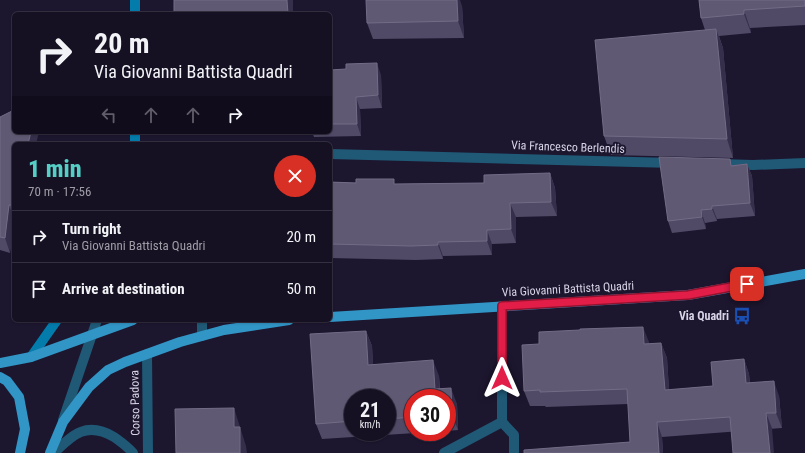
<!DOCTYPE html>
<html lang="en">
<head>
<meta charset="utf-8">
<style>
	:root { --surface:#161023; --page:#231e30; --text:#f1f3f6; --muted:#9e9da6; --line:#353041; --accent:#55cec6 }
	body { margin:0; font-family:"Roboto Condensed",sans-serif; background:var(--page); color:var(--text); height:100vh; display:flex; flex-direction:column; font-size:15px; white-space:nowrap }
	* { box-sizing:border-box; margin:0 }
	p { font-size:13px; color:var(--muted) }
	.icon { flex:none; width:22px; height:22px; fill:none; stroke:currentColor; stroke-width:2; stroke-linecap:round; stroke-linejoin:round }
	.map { position:relative; flex:1; overflow:hidden }
	.panel { position:absolute; left:12px; top:142px; width:320px; height:180px; display:flex; flex-direction:column; background:var(--surface); border-radius:6px; box-shadow:0 1px 3px #0004,0 0 0 1px var(--line) }
	.panel>* { flex:none }
	.banner { position:absolute; left:12px; top:12px; width:320px; height:122px; border-radius:6px; box-shadow:0 1px 3px #0004,0 0 0 1px var(--line); background:#161023; color:var(--text); overflow:hidden }
	.speed { position:absolute; left:344px; top:389px; display:flex; gap:8px; font-size:20px; font-weight:700; text-align:center }
	.speed>* { display:grid; place-content:center; width:52px; height:52px; border-radius:50%; background:var(--surface); box-shadow:0 1px 3px #0004,0 0 0 1px var(--line); line-height:1 }
	.speed small { font-size:10px; font-weight:400 }
	.speed .limit { border:6px solid #d22; background:#fff; color:#111 }
	.pin { position:absolute; display:grid; place-items:center; width:34px; height:34px; color:#fff; margin:-17px; border-radius:8px; box-shadow:0 2px 6px #0006 }
	.me { position:absolute; width:44px; margin:-22px; rotate:0deg; stroke-linejoin:round; filter:drop-shadow(0 0 3px #0008) }
	.turn { display:flex; align-items:center; gap:14px; height:84px; padding:0 16px; font-size:18px }
	.turn .icon { width:52px; height:52px; stroke-width:2.5 }
	.turn b { display:block; font-size:28px; line-height:34px }
	.lanes { display:flex; align-items:center; height:38px; padding:0 16px; background:#0003; justify-content:center; gap:20px; direction:ltr }
	.lanes .off { opacity:.35 }
	.round { display:grid; place-items:center; flex:none; width:42px; height:42px; border-radius:21px; background:var(--page) }
	.headline { display:flex; align-items:center; justify-content:space-between; height:68px; padding:0 16px }
	h1 { font-size:24px; font-weight:800; line-height:30px; color:var(--accent) }
	ul { padding:0; list-style:none }
	li { display:flex; align-items:center; gap:12px; height:52px; padding:0 16px; border-top:1px solid var(--line) }
	li div { flex:1 }
	li b { display:block; font-size:15px }
	li em { font-style:normal }
	.map>svg:first-child { display:block }
	.lines { fill:none; stroke-linecap:round; stroke-linejoin:round }
	.lane { stroke:#1f5976; stroke-width:10 }
	.street { stroke:#1f5976; stroke-width:10 }
	.secondary { stroke:#037bab; stroke-width:10 }
	.primary { stroke:#3195c6; stroke-width:10 }
	.wall { fill:#514a67; fill-rule:evenodd }
	.shaded-wall { fill:#362f4b }
	.building { fill:#605974; stroke:#726c86 }
	.route-casing { stroke:#92132f; stroke-width:10 }
	.route { stroke:#e11d48; stroke-width:7 }
	.labels { text-anchor:middle; stroke-width:4; stroke-linejoin:round; paint-order:stroke }
	.street-label { font-size:12px; fill:#d8d4e6; stroke:#1d162f }
	.poi-label { font-size:12px; font-weight:bold; fill:#d8d4e6; stroke:#1d162f; text-anchor:end }
</style>
</head>
<body>
<div class="map">
<svg width="805" height="453" viewBox="0 0 805 453">
	<rect width="100%" height="100%" fill="#1d162f"/>
	<g class="lines">
		<path class="lane" d="M63 420 97 320"/>
		<g class="street">
			<path d="M330 154 674 163"/>
			<path d="M720 164 753 165 805 163"/>
			<path d="M502 306V422L514 435V452"/>
			<path d="M202 336V320"/>
			<path d="M147 354 148 453"/>
			<path d="M54 453C73 434 87 421 114 437 121 442 127 446 133 453"/>
			<path d="M444 453 502 422"/>
		</g>
		<g class="secondary">
			<path d="M135 14V0"/>
			<path d="M135 144V132"/>
			<path d="M31 357 57 320"/>
		</g>
		<g class="primary">
			<path d="M330 317 688 295 805 274"/>
			<path d="M0 363 31 357 133 320"/>
			<path d="M0 377 7 381 19 397 25 429 20 453"/>
			<path d="M50 453 63 422 89 387 108 370 125 362 180 342 224 330 289 320"/>
		</g>
	</g>
	<g class="wall">
		<path d="M699 0H805V25L750 28 751 33 719 36 723 48 733 158 611 155 604 136 705 30 701 18Z"/>
		<path d="M462 6 464 38 373 39 367 23Z"/>
		<path d="M330 70 381 75 382 108 360 109 361 136 314 137 312 132H330Z"/>
		<path d="M0 117 14 144V219L10 253 0 250Z"/>
		<path d="M747 164 752 176 755 216 717 219V221L705 223 706 229 672 233 668 221 733 165Z"/>
		<path d="M550 173 555 188 557 216 516 217V243L492 244V255L443 256V259L416 260 330 258V182L396 184 484 183Z"/>
		<path d="M366 331 372 346 373 364 439 376 440 389 457 404 458 430 447 431V398H413V432H431L322 439 316 424ZM353 398H387V432H353Z"/>
		<path d="M649 342V344L661 343 667 358 669 390 713 386 744 359 749 374 750 383 779 396 782 428 662 437 663 453H524L630 442 628 404 546 407 545 406H530L524 391 539 344Z"/>
	</g>
	<g class="shaded-wall">
		<path d="M287 0H293V14H288Z"/>
		<path d="M457 0H460L462 6 464 38 458 21Z"/>
		<path d="M744 10 750 28 751 33 744 14Z"/>
		<path d="M716 29 723 48 733 158 727 139Z"/>
		<path d="M377 63 381 75 382 108 378 95Z"/>
		<path d="M356 97 360 109 361 136 357 124Z"/>
		<path d="M31 132H39L36 144H28Z"/>
		<path d="M747 164 752 176 755 216 750 203Z"/>
		<path d="M550 173 555 188 557 216 551 202Z"/>
		<path d="M510 203 516 217V243L511 229Z"/>
		<path d="M9 205 14 219 10 253 5 238Z"/>
		<path d="M712 206 717 219V221L712 209Z"/>
		<path d="M701 210 705 223 706 229 702 217Z"/>
		<path d="M487 230 492 244V255L487 241Z"/>
		<path d="M438 242 443 256V259L438 245Z"/>
		<path d="M643 327 649 342 650 359 644 344Z"/>
		<path d="M366 331 372 346 374 380 368 365Z"/>
		<path d="M661 343 667 358 670 405 665 390Z"/>
		<path d="M744 359 749 374 751 398 746 383Z"/>
		<path d="M433 360 439 376 440 398 435 389Z"/>
		<path d="M774 381 779 396 782 428 776 413Z"/>
		<path d="M451 388 457 404 458 430 452 415Z"/>
		<path d="M234 408 246 446 247 453H240L234 427Z"/>
		<path d="M766 413 772 428 774 453H770Z"/>
		<path d="M657 422 662 437 663 453H659Z"/>
	</g>
	<g class="building">
		<path d="M174 0H287L288 14H174Z"/>
		<path d="M366 0H457L458 21 367 23Z"/>
		<path d="M699 0H805V6L744 10V14L701 18Z"/>
		<path d="M716 29 727 139 604 136 595 40Z"/>
		<path d="M377 63 378 95 356 97 357 124H330V70L346 69V64Z"/>
		<path d="M14 110V132H31L28 144H14V205H9L5 238 0 237V117Z"/>
		<path d="M659 157 730 159 731 166 747 164 750 203 712 206V209L701 210 702 217 668 221Z"/>
		<path d="M550 173 551 202 510 203 511 229 487 230V241L438 242V245L411 246 330 244V182L356 183V179H394V184L484 183V175Z"/>
		<path d="M643 327 644 344 661 343 665 390 713 386 711 362 744 359 746 383 774 381 776 413H766L770 453H733L730 417 657 422 659 453H524V450L630 442 627 389 540 392V390L524 391 522 345 539 344V332L580 330V329Z"/>
		<path d="M366 331 368 365 433 360 435 389 451 388 452 415H447V398H413V417L387 419V398H353V421L316 424 310 334Z"/>
		<path d="M234 408V427H240V453H176L175 409Z"/>
	</g>
	<g class="lines">
		<g class="route-casing">
			<path id="route" d="M502 378V306L688 295 747 284"/>
		</g>
		<use href="#route" class="route"/>
	</g>
	<defs>
		<g id="bus-bare" transform="scale(1.38)"><path d="M-5-6H5V4H4V6H2V4H-2V6H-4V4H-5ZM-3.5-4V0h7V-4ZM-3.5 1.2v1.5H-2V1.2ZM2 1.2v1.5H3.5V1.2Z" fill="#1a4fb4" stroke="#1d162f" stroke-width="2.5" paint-order="stroke"/></g>
	</defs>
	<g fill-rule="evenodd">
		<use href="#bus-bare" x="742" y="316"/>
	</g>
	<g class="labels">
		<g class="street-label">
			<text transform="translate(568 147) rotate(2)" y="4">Via Francesco Berlendis</text>
			<text transform="translate(568 289) rotate(-3)" y="4">Via Giovanni Battista Quadri</text>
			<text transform="translate(135 403) rotate(-91)" y="4">Corso Padova</text>
		</g>
		<g class="poi-label">
			<text x="729" y="320">Via Quadri</text>
		</g>
	</g>
</svg>
<div class="speed"><div>21<small>km/h</small></div><div class="limit">30</div></div>
<div class="pin" style="left:747px;top:284px;background:#d93025"><svg class="icon" aria-label="arrive" viewBox="0 0 24 24"><path d="M6 21V4h12l-3 4 3 4H6"/></svg></div>
<svg class="me" style="left:502px;top:378px" viewBox="-20 -20 40 40"><path d="M0-17L14 15 0 8-14 15z" fill="#e11d48" stroke="#fff" stroke-width="4"/></svg>
<div class="banner">
<div class="turn"><svg class="icon" aria-label="right" viewBox="0 0 24 24"><path d="M7 20v-9h11M14 6l5 5-5 5"/></svg><div><b>20 m</b>Via Giovanni Battista Quadri</div></div>
<div class="lanes"><svg class="icon off" aria-label="left" viewBox="0 0 24 24"><path d="M17 20v-9H6M10 6l-5 5 5 5"/></svg><svg class="icon off" aria-label="ahead" viewBox="0 0 24 24"><path d="M12 20V5M6 11l6-6 6 6"/></svg><svg class="icon off" aria-label="ahead" viewBox="0 0 24 24"><path d="M12 20V5M6 11l6-6 6 6"/></svg><svg class="icon" aria-label="right" viewBox="0 0 24 24"><path d="M7 20v-9h11M14 6l5 5-5 5"/></svg></div>
</div>
<section class="panel">
<div class="headline"><div><h1>1 min</h1><p>70 m · 17:56</p></div><a class="round" style="background:#d93025;color:#fff"><svg class="icon" aria-label="close" viewBox="0 0 24 24"><path d="M6 6l12 12M18 6L6 18"/></svg></a></div>
<ul>
<li><svg class="icon" aria-label="right" viewBox="0 0 24 24"><path d="M7 20v-9h11M14 6l5 5-5 5"/></svg><div><b>Turn right</b><p>Via Giovanni Battista Quadri</p></div><em>20 m</em></li>
<li><svg class="icon" aria-label="arrive" viewBox="0 0 24 24"><path d="M6 21V4h12l-3 4 3 4H6"/></svg><div><b>Arrive at destination</b></div><em>50 m</em></li>
</ul>
</section>
</div>
</body>
</html>
